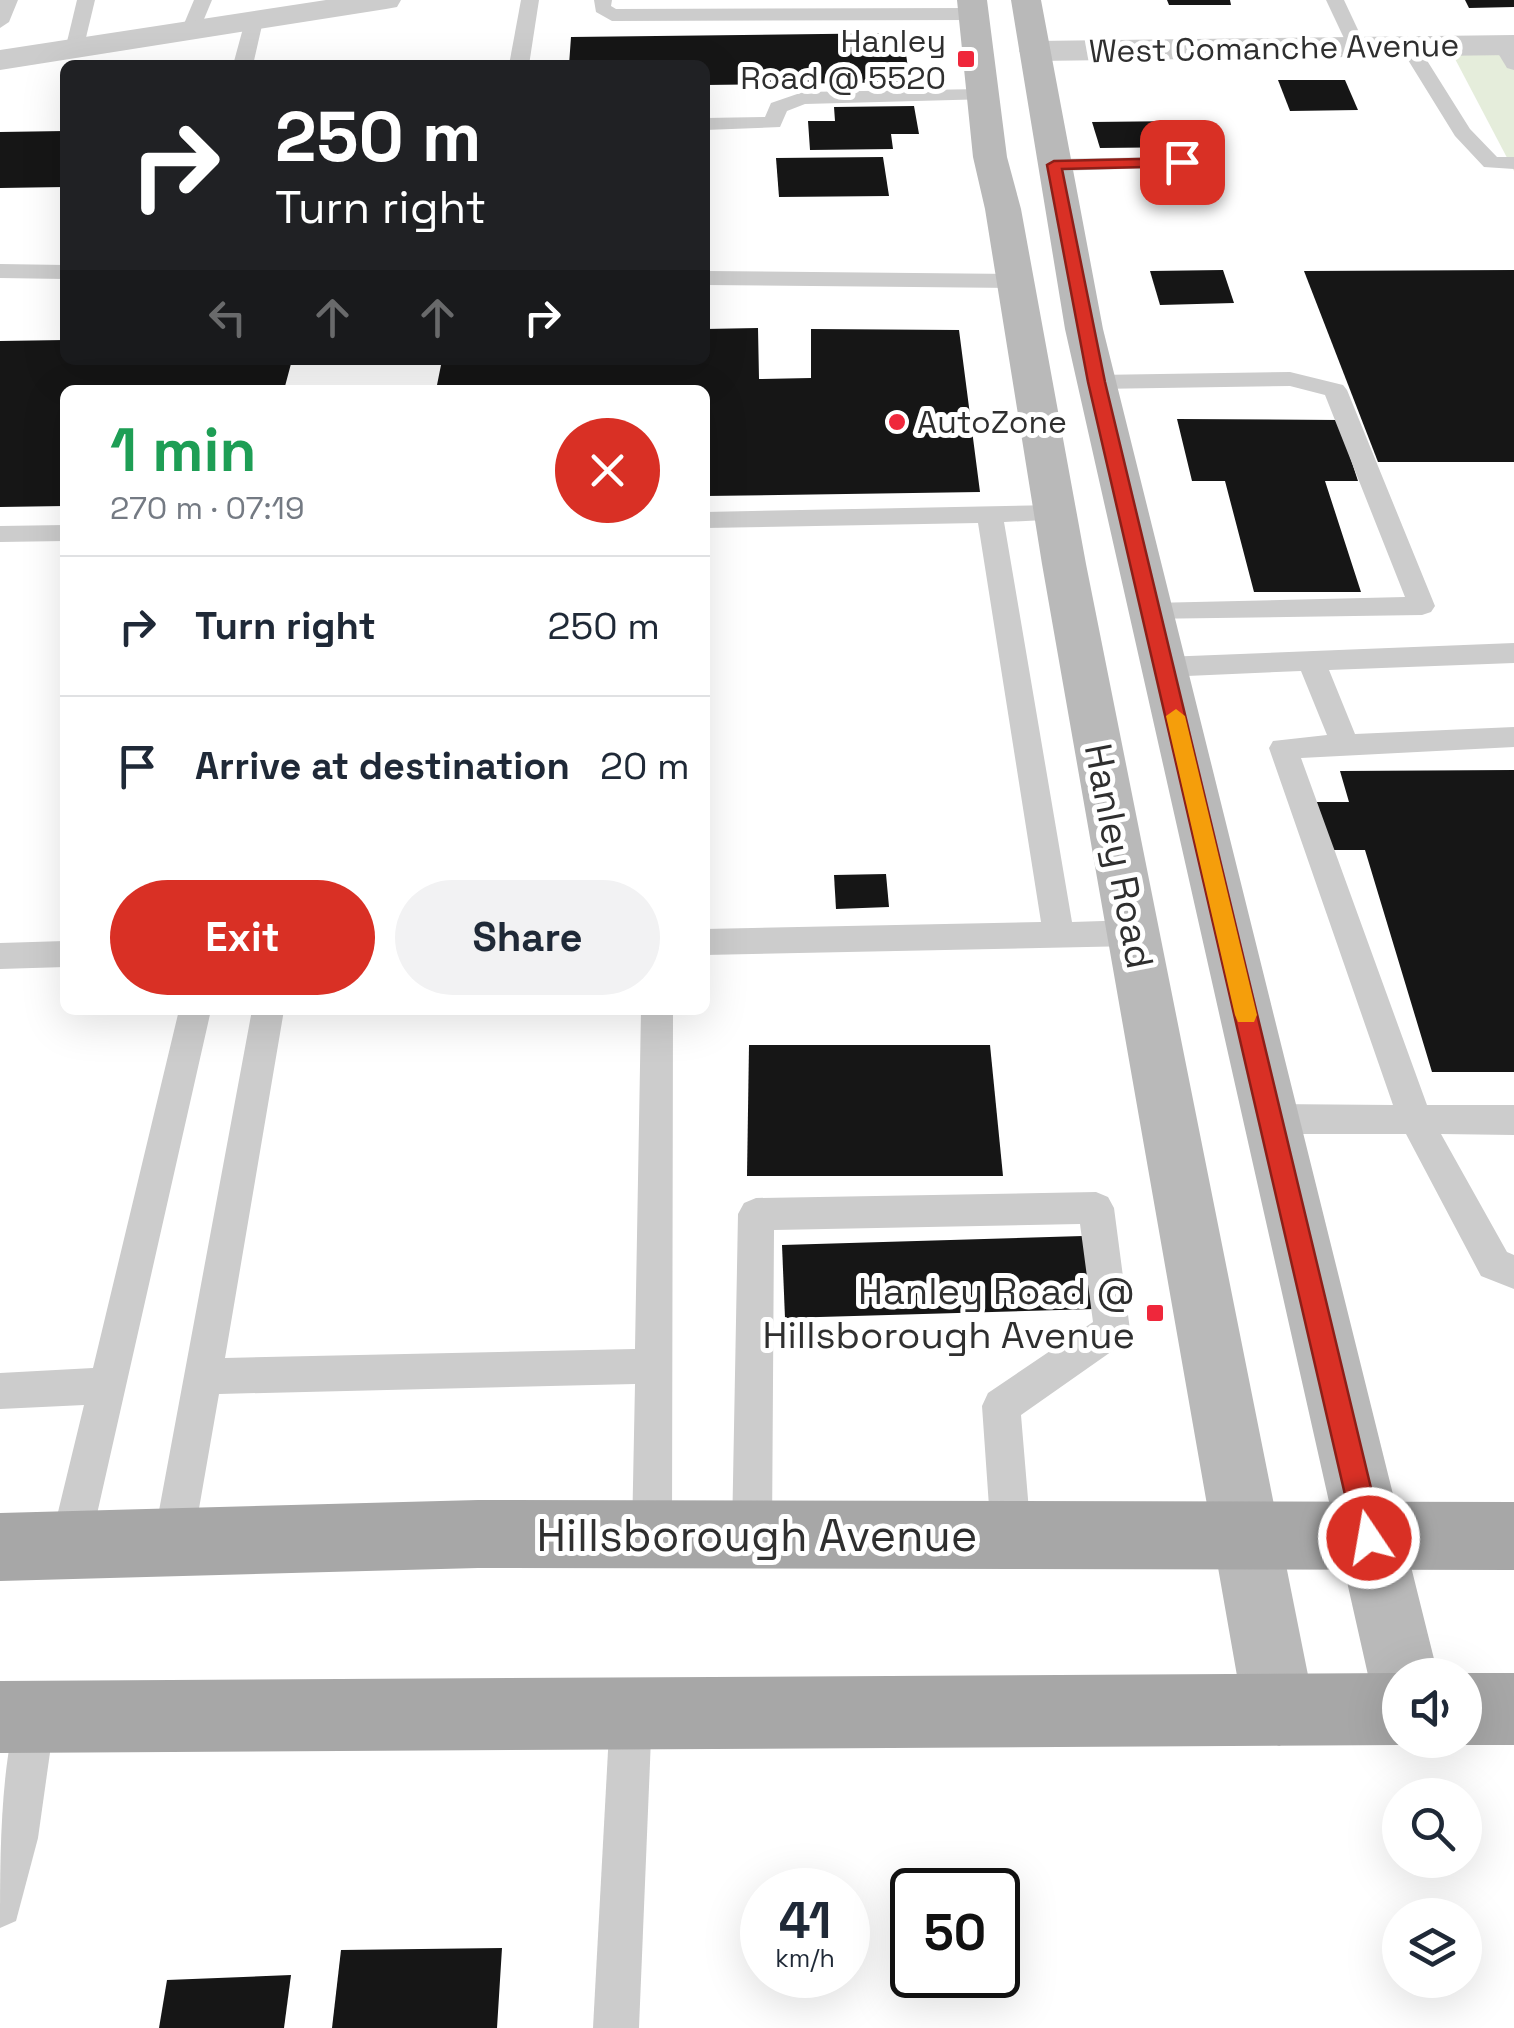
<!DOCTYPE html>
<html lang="en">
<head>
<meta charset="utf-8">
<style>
	:root { --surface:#fff; --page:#f2f2f3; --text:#1f2937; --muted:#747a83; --line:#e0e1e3; --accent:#d93025 }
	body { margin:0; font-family:"Space Grotesk",sans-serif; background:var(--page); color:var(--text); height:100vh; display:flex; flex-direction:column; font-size:38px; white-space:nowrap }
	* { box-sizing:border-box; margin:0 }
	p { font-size:32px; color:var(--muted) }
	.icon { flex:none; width:55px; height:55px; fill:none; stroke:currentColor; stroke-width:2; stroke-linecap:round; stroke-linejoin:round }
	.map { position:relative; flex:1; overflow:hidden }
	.panel { position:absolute; left:60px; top:385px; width:650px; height:630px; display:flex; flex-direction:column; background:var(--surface); border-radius:15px; box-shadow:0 10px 40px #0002 }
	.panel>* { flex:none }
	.banner { position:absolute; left:60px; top:60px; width:650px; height:305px; border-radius:15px; box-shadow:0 10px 40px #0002; background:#202124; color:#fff; overflow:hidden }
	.controls { position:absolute; left:1382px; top:1658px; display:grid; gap:20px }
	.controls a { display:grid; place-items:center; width:100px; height:100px; border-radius:50%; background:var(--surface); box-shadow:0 10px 40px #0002; font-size:50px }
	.speed { position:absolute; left:740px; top:1868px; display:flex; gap:20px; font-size:50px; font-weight:700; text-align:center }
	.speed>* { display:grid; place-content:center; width:130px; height:130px; border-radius:50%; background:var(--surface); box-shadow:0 10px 40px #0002; line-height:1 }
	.speed small { font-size:25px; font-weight:400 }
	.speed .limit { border:5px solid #111; border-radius:15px; background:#fff; color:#111 }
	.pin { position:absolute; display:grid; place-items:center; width:85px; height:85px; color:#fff; margin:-42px; border-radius:20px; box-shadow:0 5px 15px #0006 }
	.me { position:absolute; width:110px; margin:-55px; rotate:348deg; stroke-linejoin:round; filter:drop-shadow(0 0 8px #0008) }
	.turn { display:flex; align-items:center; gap:35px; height:210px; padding:0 50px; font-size:45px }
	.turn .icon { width:130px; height:130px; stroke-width:2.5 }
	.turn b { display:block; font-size:70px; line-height:85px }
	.lanes { display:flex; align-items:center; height:95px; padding:0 50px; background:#0003; justify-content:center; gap:50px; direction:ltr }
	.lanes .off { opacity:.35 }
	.round { display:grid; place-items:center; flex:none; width:105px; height:105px; border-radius:52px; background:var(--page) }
	.head { display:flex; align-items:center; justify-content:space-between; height:170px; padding:0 50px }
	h1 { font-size:60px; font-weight:700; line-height:75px; color:#1e9e55 }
	.cta { display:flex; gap:20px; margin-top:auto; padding:20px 50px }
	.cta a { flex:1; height:115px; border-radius:60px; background:var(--accent); color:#fff; font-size:40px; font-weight:700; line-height:115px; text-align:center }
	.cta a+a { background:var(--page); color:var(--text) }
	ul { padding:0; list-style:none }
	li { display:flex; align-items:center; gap:30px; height:140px; padding:0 50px; border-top:2px solid var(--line) }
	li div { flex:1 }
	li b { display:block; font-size:38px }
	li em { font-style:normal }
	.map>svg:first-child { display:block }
	.green { fill:#e5eddb }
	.building { fill:#161616 }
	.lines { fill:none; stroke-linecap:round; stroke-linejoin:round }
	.lane { fill:#ccc; fill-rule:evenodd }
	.street { fill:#ccc; fill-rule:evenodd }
	.secondary { fill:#b9b9b9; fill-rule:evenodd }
	.primary { fill:#a7a7a7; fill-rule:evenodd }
	.route { fill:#d93025; stroke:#8d1f18; stroke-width:2.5 }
	.slow { fill:#f59e0b }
	.poi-dot { fill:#ef273b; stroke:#fff; stroke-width:4 }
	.labels { text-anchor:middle; stroke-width:10; stroke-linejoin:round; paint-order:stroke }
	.far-poi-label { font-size:32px; fill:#2f2f2f; stroke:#fff; text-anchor:end }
	.far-street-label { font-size:32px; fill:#2f2f2f; stroke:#fff }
	.street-label { font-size:38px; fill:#2f2f2f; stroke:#fff }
	.poi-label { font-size:38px; fill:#2f2f2f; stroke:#fff; text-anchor:end }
	.near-street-label { font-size:45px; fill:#2f2f2f; stroke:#fff }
</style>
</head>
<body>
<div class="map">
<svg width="1514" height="2028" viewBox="0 0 1514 2028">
	<rect width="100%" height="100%" fill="#fff"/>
	<path class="green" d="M1453 55H1514V171Z"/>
	<g class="building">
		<path d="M1167 0H1230L1231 5H1169Z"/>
		<path d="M1465 0H1514V7L1469 8Z"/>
		<path d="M903 33 910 82 705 85V65H569L571 37Z"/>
		<path d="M1278 80H1345L1358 110 1290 111Z"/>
		<path d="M914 106 919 134H891L893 149 810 150 808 121H835L834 107Z"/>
		<path d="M1182 121 1191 147 1100 148 1092 122Z"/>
		<path d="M65 131V187L0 188V132Z"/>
		<path d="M883 157 889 196 779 197 776 158Z"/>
		<path d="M1223 270 1234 303 1160 305 1150 271Z"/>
		<path d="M1514 270V462H1378L1304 271Z"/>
		<path d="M758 328 759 379 811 378V329L959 330 980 492 705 496V390H436L442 360H705V329Z"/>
		<path d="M65 340V360H292L284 390H65V506L0 507V341Z"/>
		<path d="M1177 419 1338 420 1358 481H1325L1361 592H1254L1225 481H1192Z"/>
		<path d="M1514 770V1072H1432L1365 850H1324L1311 802H1349L1340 771Z"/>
		<path d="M886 874 889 907 836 909 834 875Z"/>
		<path d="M749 1045H990L1003 1176H747Z"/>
		<path d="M1083 1236 1094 1309 785 1318 782 1245Z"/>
		<path d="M502 1948 497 2028H332L341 1950Z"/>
		<path d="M291 1975 284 2028H159L167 1980Z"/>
	</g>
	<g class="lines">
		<g class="lane">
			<path d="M0 0H18L9 22 0 28Z"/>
			<path d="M77 0H95L83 50 74 56 65 50Z"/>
			<path d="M194 0H212L199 31 190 37 181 31Z"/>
			<path d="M521 0H539L529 65H509Z"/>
			<path d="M594 0H612L611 6 616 9 974 8 983 14 974 20 612 21 596 12Z"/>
			<path d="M1326 0H1344L1366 47 1364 51H1350Z"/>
			<path d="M254 15 263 21 253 65H233L245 21Z"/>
			<path d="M1502 39 1514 49V70L1507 68 1493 45Z"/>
			<path d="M1409 41 1416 43 1470 129 1497 157H1514V169L1484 167 1455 136 1400 47Z"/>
			<path d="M983 89 993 95 990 99 805 104 787 111 780 127 705 130V118L765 117 771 103 803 92Z"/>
			<path d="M1215 156 1225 162 1222 166 1054 171 1044 165 1054 159Z"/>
			<path d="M0 264 65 265V279L0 278Z"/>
			<path d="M705 271 1015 274 1026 281 1015 288 705 285Z"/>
			<path d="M1290 372 1343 385 1347 390 1435 606 1431 612 1422 615 1142 619 1138 612 1142 605 1151 603 1405 597 1325 395 1290 386 1096 389 1084 382 1096 375Z"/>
			<path d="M1055 505 1068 513 1064 519 1004 522 1072 922 1134 920 1145 924 1150 933 1145 942 1134 946 705 955V929L1041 922 978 523 705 528V512Z"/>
			<path d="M65 525V541L0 542V526Z"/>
			<path d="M1514 643V663L1329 670 1355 734 1514 727V747L1301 758 1427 1105H1514V1135L1441 1134 1507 1252 1514 1255V1289L1481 1276 1406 1134H1270L1258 1129 1253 1119 1258 1109 1270 1104 1393 1105 1269 748 1273 741 1327 735 1301 671 1164 677 1154 674 1150 667 1154 660 1164 657Z"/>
			<path d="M65 941V967L0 969V943Z"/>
			<path d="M179 1010H211L90 1545 84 1559 70 1565 56 1559 50 1545 84 1405 0 1409V1373L93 1368Z"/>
			<path d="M252 1010H284L225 1358 635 1349 641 1010H673L672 1535 666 1549 652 1555 638 1549 632 1535 635 1384 219 1394 193 1543 187 1557 173 1563 159 1557 153 1543Z"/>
			<path d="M1096 1192 1108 1197 1114 1208 1130 1330 1125 1342 1021 1415 1031 1535 1025 1549 1011 1555 997 1549 991 1535 982 1406 988 1393 1093 1322 1080 1224 774 1230 772 1535 766 1549 752 1555 738 1549 732 1535 738 1214 744 1203 756 1198Z"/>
			<path d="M631 1693 646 1699 652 1714 639 2028H593L610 1714 616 1699Z"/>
			<path d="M34 1696 49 1702 55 1717 38 1838 16 1921 0 1928C0 1855 0 1770 19 1702Z"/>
		</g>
		<g class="street">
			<path d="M326 0H401L397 7 386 9 0 70V50Z"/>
			<path d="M1514 35V55L1035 61 1024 58 1019 51 1024 44 1035 41Z"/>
		</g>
		<g class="secondary">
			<path d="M957 0H987L1007 157 1021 209 1086 564 1315 1710 1304 1735 1279 1746 1254 1735 1243 1710 1042 564 985 209 973 157Z"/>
			<path d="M1011 0H1041L1103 329 1438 1675H1400V1709L1378 1700 1368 1675 1065 329Z"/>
		</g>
		<g class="primary">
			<path d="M478 1500 1514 1502V1570L478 1568 0 1581V1513Z"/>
			<path d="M1400 1673 1404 1675H1400V1740H1412L1400 1745 0 1753V1681Z"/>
			<path d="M1465 1673H1514V1745H1465L1453 1740H1465V1675H1461Z"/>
		</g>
	</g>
	<path class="route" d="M1182 158 1187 159V166L1062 169 1105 382 1383 1538 1379 1548 1369 1552 1359 1548 1355 1538 1088 382 1047 165 1054 161Z"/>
	<path class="slow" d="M1176 709 1185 716 1257 1015 1254 1022H1238L1235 1015 1166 716Z"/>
	<g class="poi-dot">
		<rect x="956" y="49" width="20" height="20" rx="5"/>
		<circle cx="897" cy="422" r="10"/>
		<rect x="1145" y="1303" width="20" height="20" rx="5"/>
	</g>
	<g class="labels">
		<g class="far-poi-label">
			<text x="946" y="52">Hanley<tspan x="946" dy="37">Road @ 5520</tspan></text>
			<text x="917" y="433" text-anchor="start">AutoZone</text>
		</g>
		<g class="far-street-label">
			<text transform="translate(1274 48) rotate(-1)" y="11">West Comanche Avenue</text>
		</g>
		<g class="street-label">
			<text transform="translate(1119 856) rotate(79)" y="13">Hanley Road</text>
		</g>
		<g class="poi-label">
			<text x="1135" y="1304">Hanley Road @<tspan x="1135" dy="44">Hillsborough Avenue</tspan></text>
		</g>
		<g class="near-street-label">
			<text x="757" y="1551">Hillsborough Avenue</text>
		</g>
	</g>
</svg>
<div class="controls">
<a><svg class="icon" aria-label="sound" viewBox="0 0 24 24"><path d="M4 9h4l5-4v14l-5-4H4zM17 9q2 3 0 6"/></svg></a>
<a><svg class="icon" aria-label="search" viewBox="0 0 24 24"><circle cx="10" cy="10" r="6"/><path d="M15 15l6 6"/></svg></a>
<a><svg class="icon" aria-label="layers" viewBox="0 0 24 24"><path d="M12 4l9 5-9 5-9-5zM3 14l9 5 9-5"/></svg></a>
</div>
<div class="speed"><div>41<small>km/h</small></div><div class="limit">50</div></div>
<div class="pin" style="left:1182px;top:162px;background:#d93025"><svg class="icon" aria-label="arrive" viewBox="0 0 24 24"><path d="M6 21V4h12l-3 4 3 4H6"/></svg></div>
<svg class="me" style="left:1369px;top:1538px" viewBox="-20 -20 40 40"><circle r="17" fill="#d93025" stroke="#fff" stroke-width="3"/><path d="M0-11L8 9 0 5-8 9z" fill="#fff"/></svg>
<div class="banner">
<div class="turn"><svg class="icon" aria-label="right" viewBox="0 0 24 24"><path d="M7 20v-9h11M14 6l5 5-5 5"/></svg><div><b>250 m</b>Turn right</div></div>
<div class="lanes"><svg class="icon off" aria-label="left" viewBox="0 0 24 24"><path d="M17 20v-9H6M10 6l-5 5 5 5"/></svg><svg class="icon off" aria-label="ahead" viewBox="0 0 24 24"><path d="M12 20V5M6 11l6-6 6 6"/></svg><svg class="icon off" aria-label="ahead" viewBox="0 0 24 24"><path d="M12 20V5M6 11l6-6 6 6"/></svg><svg class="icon" aria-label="right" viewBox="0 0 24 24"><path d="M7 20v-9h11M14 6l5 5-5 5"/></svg></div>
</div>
<section class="panel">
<div class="head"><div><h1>1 min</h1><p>270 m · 07:19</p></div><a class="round" style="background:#d93025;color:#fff"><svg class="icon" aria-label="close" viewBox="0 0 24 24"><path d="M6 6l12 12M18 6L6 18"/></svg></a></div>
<ul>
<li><svg class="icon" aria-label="right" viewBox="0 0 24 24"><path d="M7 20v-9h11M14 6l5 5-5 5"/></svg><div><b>Turn right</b></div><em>250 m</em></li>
<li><svg class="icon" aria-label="arrive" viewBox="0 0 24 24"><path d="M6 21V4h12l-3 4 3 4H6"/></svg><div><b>Arrive at destination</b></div><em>20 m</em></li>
</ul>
<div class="cta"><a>Exit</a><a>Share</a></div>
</section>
</div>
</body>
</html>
